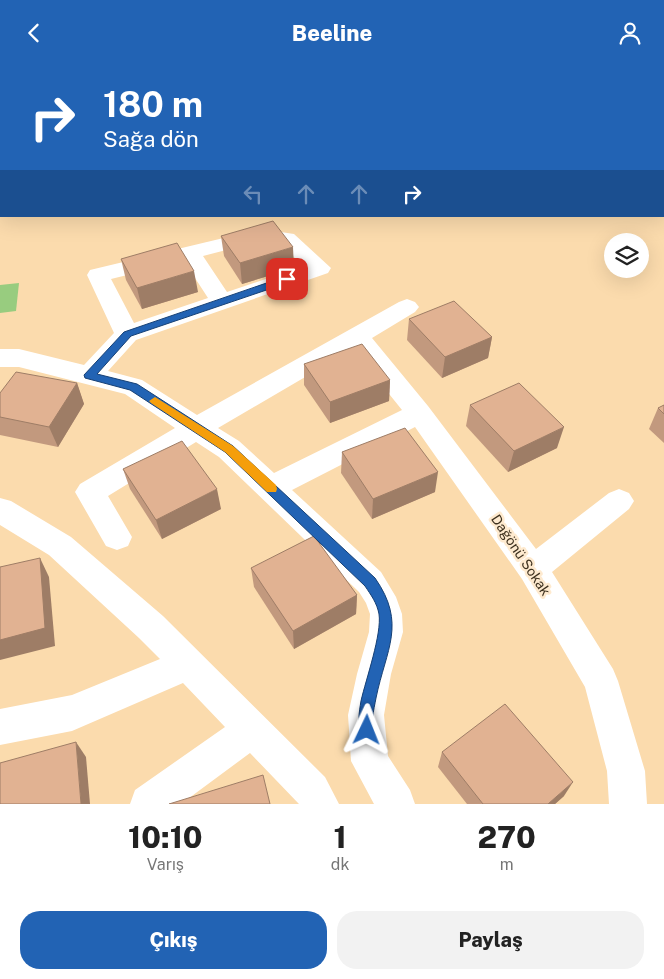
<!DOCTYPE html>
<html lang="tr">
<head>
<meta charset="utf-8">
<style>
	:root { --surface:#fff; --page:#f2f2f2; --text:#222; --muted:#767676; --accent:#2263b4 }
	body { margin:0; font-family:"Public Sans",sans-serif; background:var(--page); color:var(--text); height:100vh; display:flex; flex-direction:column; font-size:19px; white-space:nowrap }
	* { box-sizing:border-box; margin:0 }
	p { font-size:16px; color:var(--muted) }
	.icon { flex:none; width:28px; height:28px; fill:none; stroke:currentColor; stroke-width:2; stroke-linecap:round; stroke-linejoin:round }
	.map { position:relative; height:739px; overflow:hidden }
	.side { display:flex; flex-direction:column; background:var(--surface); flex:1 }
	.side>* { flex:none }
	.hud { position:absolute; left:0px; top:0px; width:665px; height:152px; box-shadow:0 5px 20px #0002; background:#2263b4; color:#fff; overflow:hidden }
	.controls { position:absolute; left:604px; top:168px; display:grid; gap:10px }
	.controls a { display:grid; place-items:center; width:45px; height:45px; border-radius:50%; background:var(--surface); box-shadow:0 5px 20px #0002; font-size:25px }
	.pin { position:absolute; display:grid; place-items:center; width:42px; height:42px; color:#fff; margin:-21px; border-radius:10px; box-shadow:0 2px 8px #0006 }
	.me { position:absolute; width:55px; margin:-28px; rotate:2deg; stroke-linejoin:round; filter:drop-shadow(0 0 4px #0008) }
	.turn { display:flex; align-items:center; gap:18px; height:105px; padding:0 20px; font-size:22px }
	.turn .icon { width:65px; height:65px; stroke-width:2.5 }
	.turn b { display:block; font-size:35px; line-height:42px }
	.lanes { display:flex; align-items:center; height:48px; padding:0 20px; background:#0003; justify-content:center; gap:25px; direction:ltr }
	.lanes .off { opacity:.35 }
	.eta { display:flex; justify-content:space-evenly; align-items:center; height:85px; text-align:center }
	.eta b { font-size:30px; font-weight:800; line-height:35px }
	.cta { display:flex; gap:10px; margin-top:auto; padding:10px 20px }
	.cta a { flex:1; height:58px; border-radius:20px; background:var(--accent); color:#fff; font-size:20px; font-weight:800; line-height:58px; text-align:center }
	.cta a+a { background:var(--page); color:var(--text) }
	header { display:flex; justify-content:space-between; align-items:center; height:65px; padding:0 20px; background:var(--accent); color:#fff; font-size:22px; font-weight:800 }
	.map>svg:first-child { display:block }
	.green { fill:#98cc7f }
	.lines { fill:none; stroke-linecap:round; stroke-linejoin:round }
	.path { stroke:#b59c79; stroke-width:2; stroke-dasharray:2.5 2; stroke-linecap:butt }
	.minor { fill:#fff; fill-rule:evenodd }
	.wall { fill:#c2997e }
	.shaded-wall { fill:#9e7d66 }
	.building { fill:#e1b292; stroke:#9e7d66 }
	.route { fill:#2263b4; stroke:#164075 }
	.slow { fill:#f59e0b }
	.labels { text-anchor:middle; stroke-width:5; stroke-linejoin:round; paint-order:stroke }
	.street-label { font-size:14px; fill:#3e311f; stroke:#feeacf }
</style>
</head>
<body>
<header><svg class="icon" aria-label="back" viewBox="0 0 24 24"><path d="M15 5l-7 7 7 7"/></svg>Beeline<svg class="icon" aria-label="person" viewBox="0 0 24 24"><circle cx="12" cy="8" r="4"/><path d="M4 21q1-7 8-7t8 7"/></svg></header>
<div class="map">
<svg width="664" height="739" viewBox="0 0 664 739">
	<rect width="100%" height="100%" fill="#fbdbad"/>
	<path class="green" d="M19 218 16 246 0 248V220Z"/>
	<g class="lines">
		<path class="path" d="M631 0 647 1"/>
		<g class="minor">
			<path d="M261 164 294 169 331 203 328 208 136 275 108 306 142 315 197 350 399 237 407 234 415 237 419 242 415 247 372 273 428 341 536 484 609 428 619 424 629 428 634 436 629 444 552 507 613 604 618 616 645 706 647 739H609L607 706 585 622 522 514 415 362 292 425 381 507 396 532 402 549 403 567 391 609 384 650 388 691 410 725 415 739H374L351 696 348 650 357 609 369 567 370 549 366 538 359 527 219 392 196 377 108 431 132 472 128 481 117 485 106 481 75 427 80 419 175 363 125 329 19 302H0V284H19L84 300 114 268 87 210 90 205ZM261 176 279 179 304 201 227 227 203 191ZM184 196 208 233 134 258 111 214ZM353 284 402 345 274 408 239 376 218 363Z"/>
			<path d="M0 433 11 436 71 472 163 551 325 712 339 739H299L250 688 181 739H130L135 725 225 662 183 618 72 666 0 680V644L72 630 160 594 139 573 49 490 0 460Z"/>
		</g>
	</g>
	<g class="wall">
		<path d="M221 171 294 203 242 219 224 191Z"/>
		<path d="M121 194 198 227 142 244 126 215Z"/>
		<path d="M409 254 492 272 488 293 442 313 407 275Z"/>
		<path d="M304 299 390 315 389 336 330 358 304 320Z"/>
		<path d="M77 318 84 339 58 382 0 370V328Z"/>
		<path d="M470 340 557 383 508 407 466 361Z"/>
		<path d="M664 340V378L649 364 658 343Z"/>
		<path d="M342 387 435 427 372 454 341 408Z"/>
		<path d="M123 404 221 444 162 474 130 424Z"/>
		<path d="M251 503 357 530 356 549 294 584 254 522Z"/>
		<path d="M442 687 564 731 555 739H467L438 702Z"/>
	</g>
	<g class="shaded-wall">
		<path d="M293 182 294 203 242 219 240 198Z"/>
		<path d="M194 206 198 227 142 244 137 223Z"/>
		<path d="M492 272 488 293 442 313 445 292Z"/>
		<path d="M390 315 389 336 330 358V337Z"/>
		<path d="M77 318 84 339 58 382 49 362Z"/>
		<path d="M564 362 557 383 508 407 514 386Z"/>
		<path d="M438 407 435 427 372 454 373 434Z"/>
		<path d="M217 424 221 444 162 474 156 455Z"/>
		<path d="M40 493 49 512 55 581 0 595V575Z"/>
		<path d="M357 530 356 549 294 584 293 566Z"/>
		<path d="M76 677 86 692 90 739H81Z"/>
		<path d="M573 717 564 731 555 739H548Z"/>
	</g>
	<g class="building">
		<path d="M273 156 293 182 240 198 221 171Z"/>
		<path d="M177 178 194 206 137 223 121 194Z"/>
		<path d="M454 236 492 272 445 292 409 254Z"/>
		<path d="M362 279 390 315 330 337 304 299Z"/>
		<path d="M16 307 77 318 49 362 0 352V328Z"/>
		<path d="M519 318 564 362 514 386 470 340Z"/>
		<path d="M664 340V349L658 343Z"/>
		<path d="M405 363 438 407 373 434 342 387Z"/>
		<path d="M182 376 217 424 156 455 123 404Z"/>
		<path d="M314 471 357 530 293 566 251 503Z"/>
		<path d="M40 493 45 563 0 575V502Z"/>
		<path d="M505 639 573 717 548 739H483L442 687Z"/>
		<path d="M76 677 81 739H0V698Z"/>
		<path d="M263 710 270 739H169Z"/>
	</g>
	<path class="route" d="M284 212H287L292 214 290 217 131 271 97 309 137 319 233 381 375 513C407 559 386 584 376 633 375 639 373 646 373 652 373 659 375 664 372 671L367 673 362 671C357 659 359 648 361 636 366 614 382 569 379 549 377 538 371 530 365 521L225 387 130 325 85 313 84 310 124 267Z"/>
	<path class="slow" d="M155 332 233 381 276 420 277 424 276 427H267L225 387 151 338 149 336Z"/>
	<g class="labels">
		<g class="street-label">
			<text transform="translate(521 490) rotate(56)" y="5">Dağönü Sokak</text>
		</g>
	</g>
</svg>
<div class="controls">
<a><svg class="icon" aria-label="layers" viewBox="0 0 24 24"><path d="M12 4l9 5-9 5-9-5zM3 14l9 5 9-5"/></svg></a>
</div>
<div class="pin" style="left:287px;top:214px;background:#d93025"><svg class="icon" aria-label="arrive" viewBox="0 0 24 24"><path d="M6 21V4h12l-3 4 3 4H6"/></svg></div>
<svg class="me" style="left:367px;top:665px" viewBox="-20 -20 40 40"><path d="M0-17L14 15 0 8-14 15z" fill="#2263b4" stroke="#fff" stroke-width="4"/></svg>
<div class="hud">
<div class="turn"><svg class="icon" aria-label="right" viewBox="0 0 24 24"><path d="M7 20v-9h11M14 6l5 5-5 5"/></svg><div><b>180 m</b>Sağa dön</div></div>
<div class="lanes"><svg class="icon off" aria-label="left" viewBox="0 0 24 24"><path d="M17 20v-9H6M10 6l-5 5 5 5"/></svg><svg class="icon off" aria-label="ahead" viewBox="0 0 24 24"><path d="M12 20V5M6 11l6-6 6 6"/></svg><svg class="icon off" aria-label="ahead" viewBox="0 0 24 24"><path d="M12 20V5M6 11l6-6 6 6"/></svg><svg class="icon" aria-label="right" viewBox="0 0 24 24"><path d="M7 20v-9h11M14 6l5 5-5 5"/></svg></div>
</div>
</div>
<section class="side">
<div class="eta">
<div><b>10:10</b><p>Varış</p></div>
<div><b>1</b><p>dk</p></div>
<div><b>270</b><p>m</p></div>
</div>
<div class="cta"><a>Çıkış</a><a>Paylaş</a></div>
</section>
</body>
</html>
